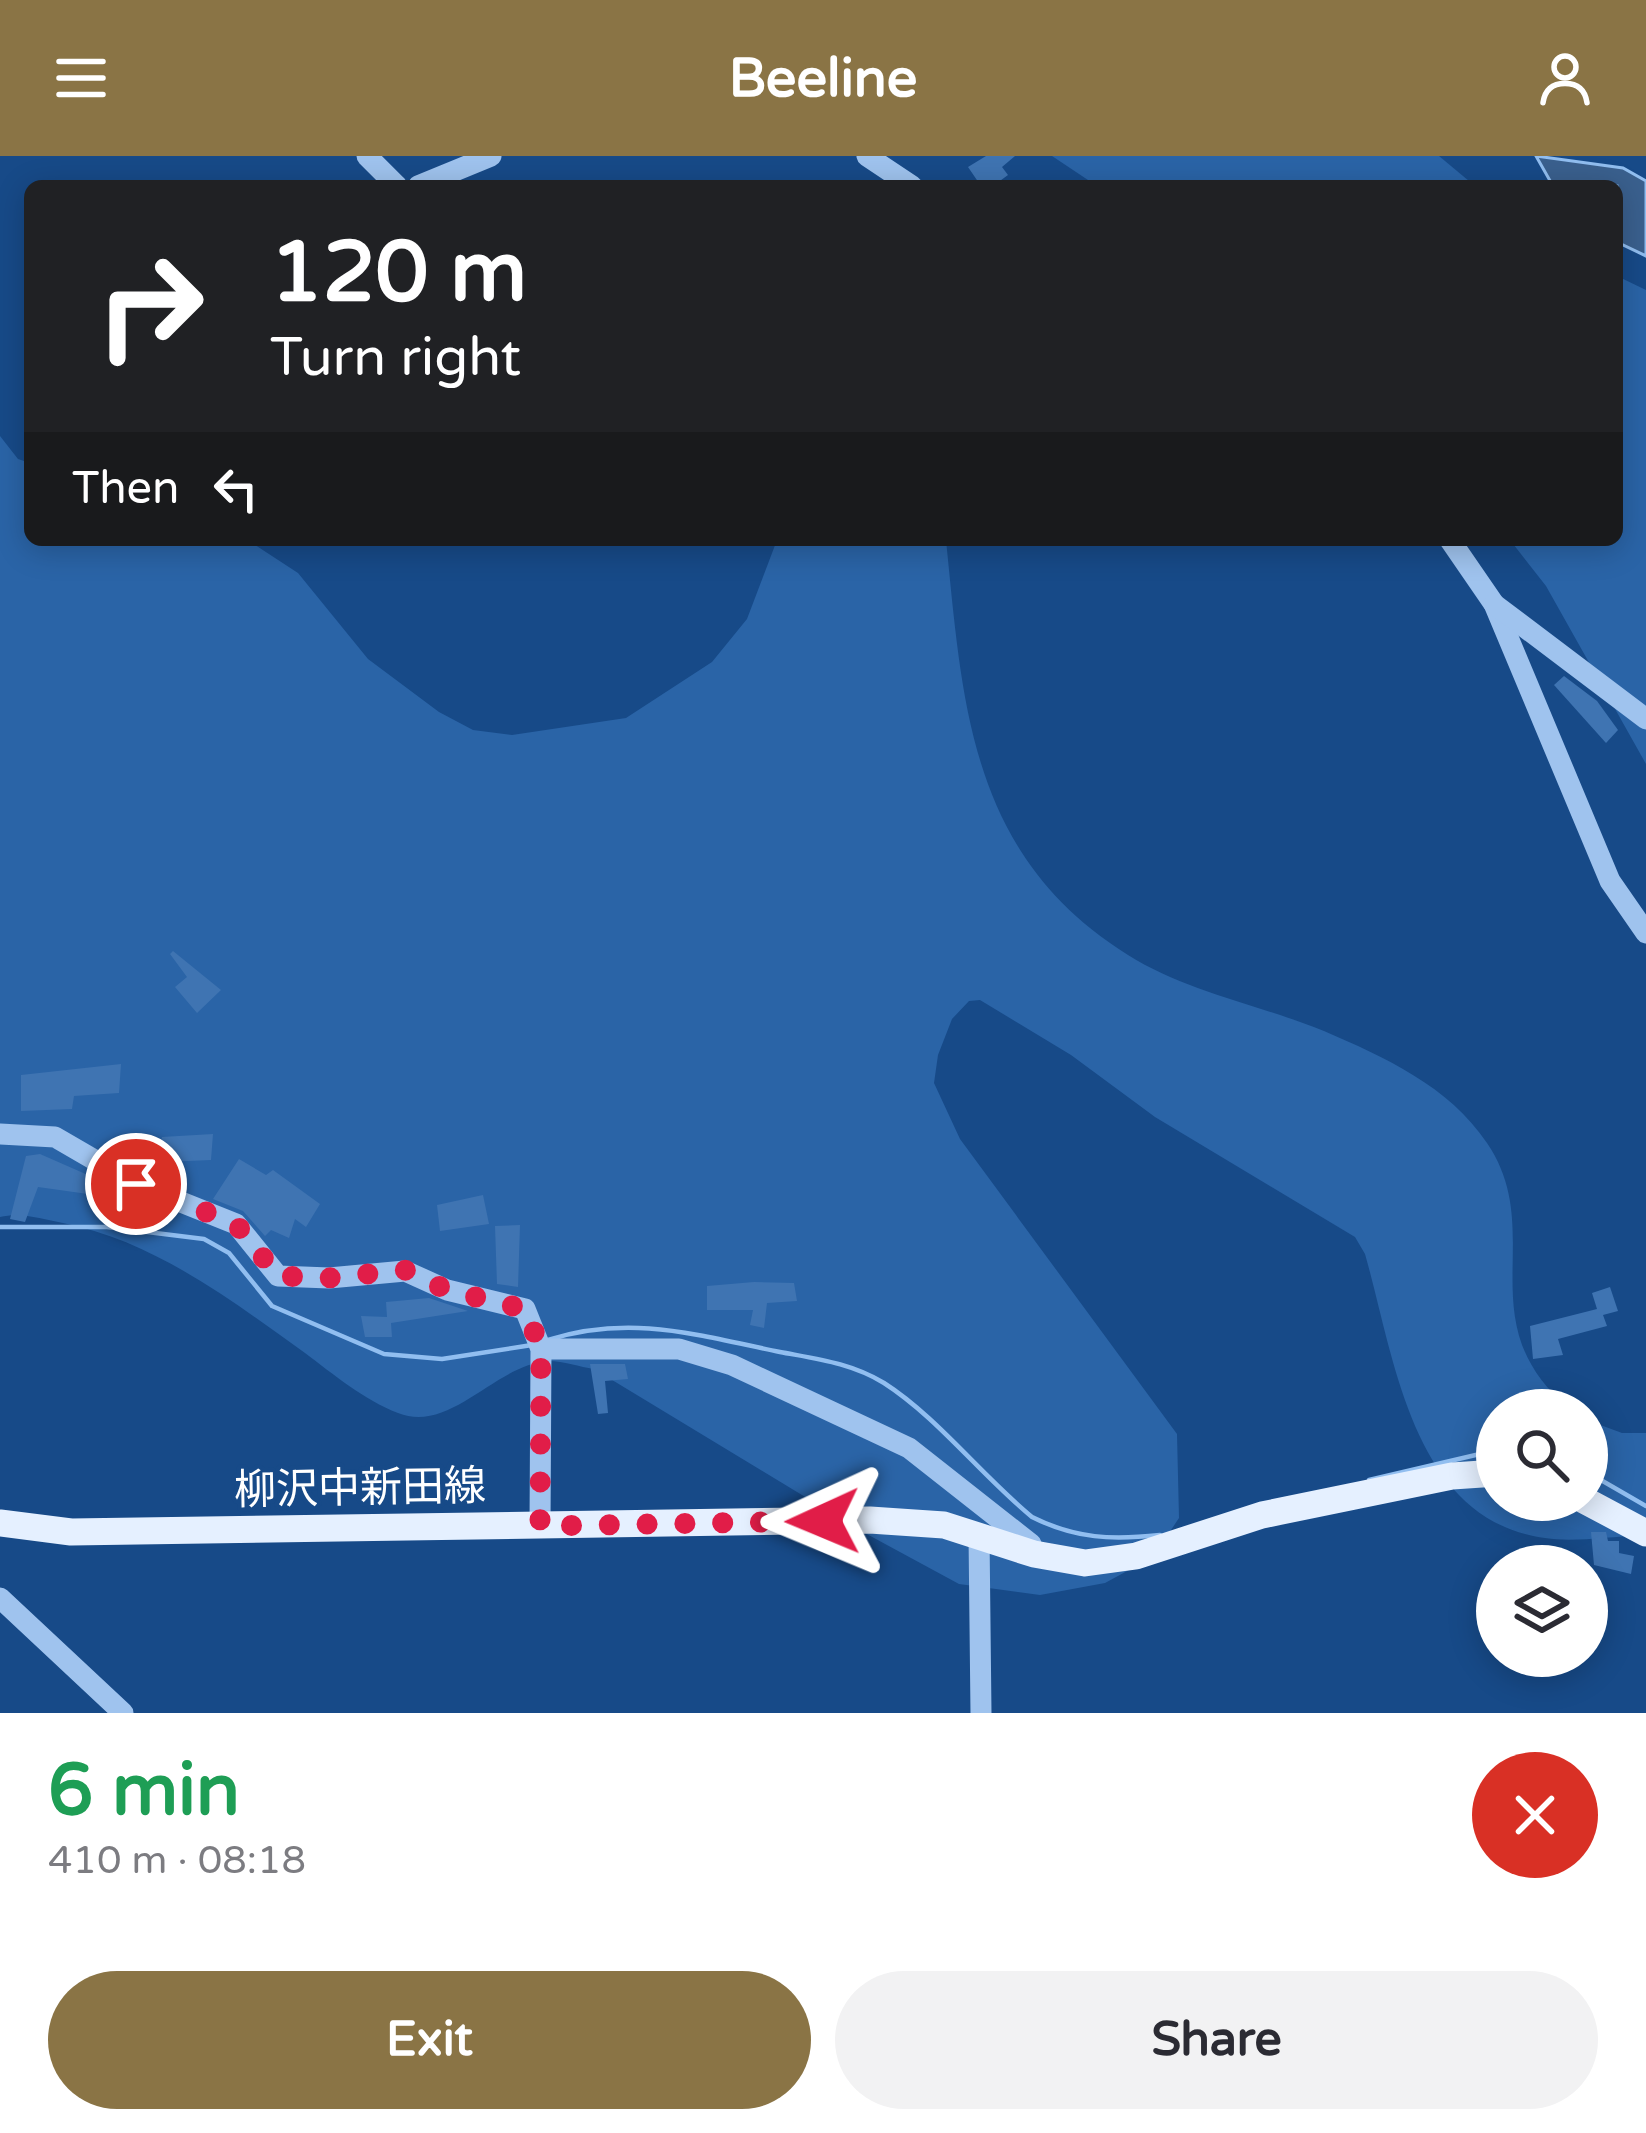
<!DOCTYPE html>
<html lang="en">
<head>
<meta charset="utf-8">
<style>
	:root { --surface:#fff; --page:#f2f2f3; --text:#2b2b33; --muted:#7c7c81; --accent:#8a7445 }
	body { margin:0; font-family:"Varela Round","Noto Sans JP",sans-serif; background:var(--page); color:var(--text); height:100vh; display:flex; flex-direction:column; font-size:45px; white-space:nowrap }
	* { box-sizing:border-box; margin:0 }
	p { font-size:39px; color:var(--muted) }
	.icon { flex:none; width:66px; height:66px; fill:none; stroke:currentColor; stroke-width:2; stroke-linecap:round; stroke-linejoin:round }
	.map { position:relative; height:1557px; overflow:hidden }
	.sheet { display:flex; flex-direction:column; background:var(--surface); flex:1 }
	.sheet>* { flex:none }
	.top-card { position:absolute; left:24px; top:24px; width:1599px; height:366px; border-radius:18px; box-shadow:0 6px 30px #0003; background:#202124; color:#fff; overflow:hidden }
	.tools { position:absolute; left:1476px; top:1233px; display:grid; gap:24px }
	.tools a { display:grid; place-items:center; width:132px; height:132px; border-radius:50%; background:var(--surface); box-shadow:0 6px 30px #0003; font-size:60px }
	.pin { position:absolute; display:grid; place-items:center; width:102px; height:102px; color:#fff; margin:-51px; border:6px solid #fff; border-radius:50%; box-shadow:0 3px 12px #0007 }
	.me { position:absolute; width:132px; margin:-66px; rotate:269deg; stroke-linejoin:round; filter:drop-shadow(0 0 9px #0008) }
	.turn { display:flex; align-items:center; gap:42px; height:252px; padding:0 48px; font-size:54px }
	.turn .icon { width:156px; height:156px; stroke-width:2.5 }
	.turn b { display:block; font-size:84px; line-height:102px }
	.then { display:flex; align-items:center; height:114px; padding:0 48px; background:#0003; gap:24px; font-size:45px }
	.round { display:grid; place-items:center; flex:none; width:126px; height:126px; border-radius:63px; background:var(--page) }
	.head { display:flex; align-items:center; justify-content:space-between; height:204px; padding:0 48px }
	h1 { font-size:72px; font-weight:700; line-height:90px; color:#1e9e55 }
	.cta { display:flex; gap:24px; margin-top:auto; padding:24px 48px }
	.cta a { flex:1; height:138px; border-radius:72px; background:var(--accent); color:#fff; font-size:48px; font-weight:700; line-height:138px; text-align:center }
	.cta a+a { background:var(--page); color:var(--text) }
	header { display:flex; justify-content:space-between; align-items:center; height:156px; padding:0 48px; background:var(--accent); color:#fff; font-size:54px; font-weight:700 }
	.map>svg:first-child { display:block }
	.green { fill:#2a64a7 }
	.water { fill:#3a608e; stroke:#91bef0; stroke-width:3 }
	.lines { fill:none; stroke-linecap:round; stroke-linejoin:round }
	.stream { stroke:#91bef0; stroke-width:4.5 }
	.building { fill:#3f74b2 }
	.minor { stroke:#9fc3ee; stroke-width:21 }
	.major { stroke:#e5f0ff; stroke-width:27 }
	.route { stroke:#e11d48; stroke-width:21; stroke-dasharray:0 37.8 }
	.labels { text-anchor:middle; stroke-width:9; stroke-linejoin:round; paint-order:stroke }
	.street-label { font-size:42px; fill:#fff; stroke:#174a88 }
</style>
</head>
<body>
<header><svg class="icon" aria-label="menu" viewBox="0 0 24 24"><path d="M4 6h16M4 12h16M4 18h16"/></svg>Beeline<svg class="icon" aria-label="person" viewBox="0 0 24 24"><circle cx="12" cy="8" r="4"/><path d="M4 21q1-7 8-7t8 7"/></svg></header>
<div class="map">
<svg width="1646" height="1557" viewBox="0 0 1646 1557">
	<rect width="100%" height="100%" fill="#174a88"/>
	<g class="green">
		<path d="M1052 0H1439L1475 30H1097Z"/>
		<path d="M1617 120 1646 134V608L1546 430 1510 384H1617Z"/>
		<path d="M0 280 18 303 30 307V384L249 385 298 417 368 503 439 556 473 574 512 579 626 562 712 506 747 463 777 384H946C963 551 970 700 1128 799 1187 836 1260 849 1324 875 1384 901 1449 930 1487 987 1549 1078 1465 1167 1571 1254H1497V1344H1587V1264L1622 1277H1646V1380C1613 1379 1577 1387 1545 1382 1412 1364 1395 1203 1365 1098L1355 1081 1155 961 1071 899 980 844 969 845 952 863 938 899 934 927 960 983 1177 1278 1179 1362 1153 1401 1105 1427 1040 1439 959 1428 863 1376 594 1213C580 1211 563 1205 549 1205 495 1208 451 1278 398 1257 364 1244 333 1218 305 1197 231 1144 154 1085 63 1067 42 1063 21 1056 0 1061Z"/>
	</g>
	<path class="water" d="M1536 0 1623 12 1646 25V100L1617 86V30H1553Z"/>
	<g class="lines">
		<g class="stream">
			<path d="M0 1071H107L204 1083 229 1097 272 1150 384 1198 442 1203 532 1189"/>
			<path d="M548 1184C630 1158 697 1179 780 1196 817 1203 851 1207 884 1227 937 1261 981 1319 1032 1361 1076 1383 1112 1384 1160 1379"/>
			<path d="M1587 1316 1646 1350"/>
			<path d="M1369 1324 1497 1294"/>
		</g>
	</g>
	<g class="building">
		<path d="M986 0H1015L1002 11 1008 19 993 30H981L968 11Z"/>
		<path d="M1564 520 1597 545 1618 574 1606 587 1554 529Z"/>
		<path d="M173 795 221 834 197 857 175 831 187 821 170 798Z"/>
		<path d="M121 908 119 937 74 940 72 953 21 955V919Z"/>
		<path d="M213 978 211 1004 164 1006 161 1022 141 1013V998L159 999 162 981Z"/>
		<path d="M40 998 97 1023 95 1039 38 1031 25 1066 10 1063 26 1000Z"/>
		<path d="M239 1003 266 1019 273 1014 320 1048 306 1071 295 1063 289 1082 271 1074 265 1080 243 1055 213 1043Z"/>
		<path d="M483 1039 489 1068 440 1075 437 1049Z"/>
		<path d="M520 1069 518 1131 497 1128 495 1070Z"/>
		<path d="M754 1126 794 1127 797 1145 767 1147 764 1172 750 1169 753 1154H707V1130Z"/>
		<path d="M1610 1131 1618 1155 1603 1159 1607 1170 1558 1183 1563 1199 1533 1203 1530 1170 1597 1153 1592 1137Z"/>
		<path d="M429 1142 468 1155 391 1167 392 1181H365L361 1160 387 1161 386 1146Z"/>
		<path d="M590 1208H625L628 1223 605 1225 608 1257 598 1258Z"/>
		<path d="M1591 1376H1606L1608 1385H1619V1397L1634 1400 1631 1418 1594 1409Z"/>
	</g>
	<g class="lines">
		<g class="minor">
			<path d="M367 0 397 30"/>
			<path d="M867 0 912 30"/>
			<path d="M418 30 491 0"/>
			<path d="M1450 384 1494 448 1610 725 1646 777"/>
			<path d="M1494 448 1646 563"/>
			<path d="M0 978 55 981 136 1028 236 1068 278 1120 329 1122 405 1115 447 1134 525 1153 541 1193 540 1370"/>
			<path d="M541 1193H679L732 1209 909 1292 1031 1388 1034 1398"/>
			<path d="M979 1379 981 1557"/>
			<path d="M0 1442 123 1557"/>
		</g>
		<g class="major">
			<path d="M1584 1344 1646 1377"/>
			<path d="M0 1367 71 1376 870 1364 944 1369 1034 1398 1085 1407 1136 1400 1262 1359 1452 1320 1497 1317"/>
		</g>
	</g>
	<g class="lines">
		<path class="route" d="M136 1028 236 1068 278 1120 329 1122 405 1114 447 1134 525 1153 541 1193 540 1370 823 1365"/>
	</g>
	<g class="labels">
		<g class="street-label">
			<text transform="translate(360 1331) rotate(-1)" y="15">柳沢中新田線</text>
		</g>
	</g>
</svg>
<div class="tools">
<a><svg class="icon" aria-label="search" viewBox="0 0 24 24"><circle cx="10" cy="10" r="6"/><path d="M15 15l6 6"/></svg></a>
<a><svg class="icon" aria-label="layers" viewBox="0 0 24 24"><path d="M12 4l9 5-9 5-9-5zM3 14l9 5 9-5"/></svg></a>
</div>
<div class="pin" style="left:136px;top:1028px;background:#d93025"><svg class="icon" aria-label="arrive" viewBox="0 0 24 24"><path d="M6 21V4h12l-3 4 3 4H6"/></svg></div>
<svg class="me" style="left:823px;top:1365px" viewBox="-20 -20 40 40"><path d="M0-17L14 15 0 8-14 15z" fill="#e11d48" stroke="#fff" stroke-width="4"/></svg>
<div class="top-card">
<div class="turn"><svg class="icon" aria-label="right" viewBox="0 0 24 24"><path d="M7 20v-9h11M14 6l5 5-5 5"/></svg><div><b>120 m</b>Turn right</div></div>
<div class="then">Then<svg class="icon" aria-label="left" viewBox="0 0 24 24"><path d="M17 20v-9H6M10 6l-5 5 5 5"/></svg></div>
</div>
</div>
<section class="sheet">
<div class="head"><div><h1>6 min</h1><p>410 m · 08:18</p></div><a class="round" style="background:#d93025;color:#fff"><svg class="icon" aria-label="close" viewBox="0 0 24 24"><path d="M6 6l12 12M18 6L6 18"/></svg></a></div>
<div class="cta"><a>Exit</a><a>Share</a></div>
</section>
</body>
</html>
